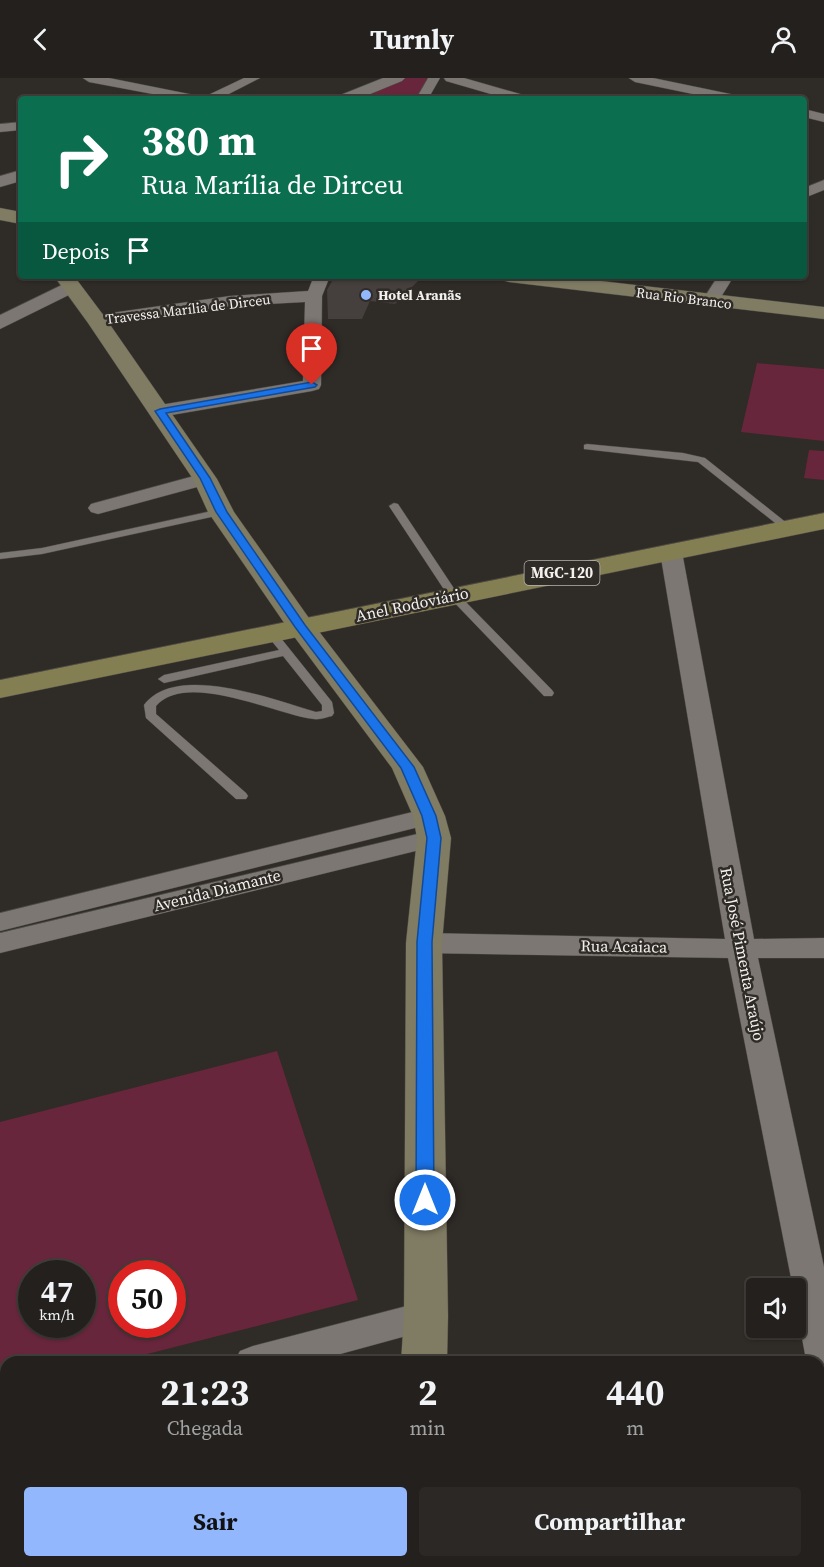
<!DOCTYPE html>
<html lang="pt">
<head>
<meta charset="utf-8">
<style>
	:root { --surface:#23201d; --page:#2b2826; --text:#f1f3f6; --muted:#a3a3a4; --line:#403e3b; --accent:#92b7fd }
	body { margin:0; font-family:"Source Serif 4",serif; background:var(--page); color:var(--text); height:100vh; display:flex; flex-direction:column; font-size:22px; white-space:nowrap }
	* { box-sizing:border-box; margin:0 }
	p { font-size:20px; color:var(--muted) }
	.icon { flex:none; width:33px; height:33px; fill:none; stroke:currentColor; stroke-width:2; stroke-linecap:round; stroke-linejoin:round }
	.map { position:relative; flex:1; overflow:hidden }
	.details { position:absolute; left:0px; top:1278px; width:825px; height:212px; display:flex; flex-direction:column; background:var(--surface); border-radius:18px 18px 0 0; box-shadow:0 2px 4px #0004,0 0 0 2px var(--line) }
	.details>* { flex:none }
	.hud { position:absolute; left:18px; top:18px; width:789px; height:183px; border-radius:6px; box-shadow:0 2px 4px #0004,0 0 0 2px var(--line); background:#0b6e4f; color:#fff; overflow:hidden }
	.controls { position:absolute; left:746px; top:1200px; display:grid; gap:12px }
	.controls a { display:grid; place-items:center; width:60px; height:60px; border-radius:6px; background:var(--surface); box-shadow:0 2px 4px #0004,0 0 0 2px var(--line); font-size:30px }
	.speed { position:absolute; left:18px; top:1182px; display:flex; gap:12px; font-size:30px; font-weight:700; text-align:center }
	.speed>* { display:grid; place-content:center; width:78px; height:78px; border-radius:50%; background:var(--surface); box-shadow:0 2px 4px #0004,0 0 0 2px var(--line); line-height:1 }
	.speed small { font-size:15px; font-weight:400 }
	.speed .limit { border:9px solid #d22; background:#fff; color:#111 }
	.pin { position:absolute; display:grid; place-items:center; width:51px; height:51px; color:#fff; margin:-62px -26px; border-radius:50% 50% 50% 0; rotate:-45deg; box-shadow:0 0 6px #0007 }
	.pin .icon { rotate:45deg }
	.me { position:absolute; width:66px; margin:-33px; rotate:0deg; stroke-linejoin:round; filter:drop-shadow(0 0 4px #0008) }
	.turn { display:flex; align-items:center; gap:21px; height:126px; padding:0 24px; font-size:27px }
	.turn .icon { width:78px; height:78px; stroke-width:2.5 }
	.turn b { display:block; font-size:42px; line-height:51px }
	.then { display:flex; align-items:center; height:57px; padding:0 24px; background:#0003; gap:12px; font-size:22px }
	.eta { display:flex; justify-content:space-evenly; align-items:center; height:102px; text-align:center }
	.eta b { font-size:36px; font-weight:700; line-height:42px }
	.cta { display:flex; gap:12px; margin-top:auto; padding:12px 24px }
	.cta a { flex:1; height:69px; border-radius:6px; background:var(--accent); color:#111; font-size:24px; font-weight:700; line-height:69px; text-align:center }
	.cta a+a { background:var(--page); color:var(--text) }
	header { display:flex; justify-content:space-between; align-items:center; height:78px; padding:0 24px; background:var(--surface); font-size:27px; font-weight:700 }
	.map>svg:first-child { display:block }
	.green { fill:#67263b; fill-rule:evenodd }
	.building { fill:#453f3d }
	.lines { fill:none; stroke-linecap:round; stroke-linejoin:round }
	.service-casing { stroke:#4c4945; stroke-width:1 }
	.minor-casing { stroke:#4c4945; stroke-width:1 }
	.tertiary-casing { stroke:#4c4945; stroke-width:1 }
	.secondary-casing { stroke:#4c4945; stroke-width:1 }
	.primary-casing { stroke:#4c4945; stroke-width:1 }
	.service { fill:#7c7773; fill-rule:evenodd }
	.minor { fill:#7c7773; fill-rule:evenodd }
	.tertiary { fill:#7c7773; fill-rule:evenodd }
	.secondary { fill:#807b63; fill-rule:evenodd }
	.primary { fill:#847e53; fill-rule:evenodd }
	.route { fill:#1a73e8; stroke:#114b97; stroke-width:1.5 }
	.poi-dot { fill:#92b7fd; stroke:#2f2b27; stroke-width:2 }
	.labels { text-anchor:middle; stroke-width:5; stroke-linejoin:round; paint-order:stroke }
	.far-poi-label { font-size:14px; font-weight:bold; fill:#f3f1ee; stroke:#2f2b27; text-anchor:start }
	.far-street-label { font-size:14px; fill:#f3f1ee; stroke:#2f2b27 }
	.shield { fill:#2f2b27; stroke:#b8b6b2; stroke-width:1.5 }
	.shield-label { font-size:15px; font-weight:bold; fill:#f3f1ee }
	.street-label { font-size:16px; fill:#f3f1ee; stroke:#2f2b27 }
</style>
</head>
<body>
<header><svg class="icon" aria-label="back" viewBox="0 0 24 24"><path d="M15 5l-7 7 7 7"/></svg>Turnly<svg class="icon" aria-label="person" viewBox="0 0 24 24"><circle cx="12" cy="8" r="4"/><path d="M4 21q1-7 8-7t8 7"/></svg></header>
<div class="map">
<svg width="824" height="1489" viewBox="0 0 824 1489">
	<rect width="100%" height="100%" fill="#2f2b27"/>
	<g class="green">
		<path d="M405 0H427L417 21H353Z"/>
		<path d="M757 285 824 291V363L741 354Z"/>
		<path d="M809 372 824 373V402L804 400Z"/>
		<path d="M277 973 358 1222 116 1284H6V1312L0 1314V1044ZM32 1196H82V1246H32ZM122 1196H172V1246H122Z"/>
	</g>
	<path class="building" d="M335 198H423L395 226 370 223 362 241H328L327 212Z"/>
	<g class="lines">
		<g class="service-casing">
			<g id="service">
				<path d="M587 366 683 375 705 380 793 450 792 452H784L698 384 584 371V367Z"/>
				<path d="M394 425 398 426 457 515 552 612 554 615 552 618H544L449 519 389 428Z"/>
				<path d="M221 431 226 434 225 436 42 476 0 481V475L42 470Z"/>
				<path d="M272 553 276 554 332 624 334 635 332 638C327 639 320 642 314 641 277 637 186 592 156 628V636L246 715 248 718 246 721H236L146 640 144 627C176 584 274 622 316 634L322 633V627L283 578 164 605 158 601 164 597 279 572 266 556Z"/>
			</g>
		</g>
		<g class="minor-casing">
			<g id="minor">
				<path d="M83 0H109L204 19 244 0H260L219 21H179L89 4Z"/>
				<path d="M428 0H440L428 21H416Z"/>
				<path d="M444 0H464L527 18 528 21H508L446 3Z"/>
				<path d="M629 0H653L735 17 741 21H717L635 4Z"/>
				<path d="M804 31 824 36V44L804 39Z"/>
				<path d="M21 44V52L0 54V46Z"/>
				<path d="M824 102V112L804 120V110Z"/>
				<path d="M314 198H330L322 218 321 307 319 311 312 313 160 339 153 337 151 333 153 329 160 327 303 303 305 224 230 228 97 247 91 246 88 242 91 238 97 237 230 218 308 213Z"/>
				<path d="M718 198H734L716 227H704L702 223Z"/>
				<path d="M205 395 212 397 215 401 212 405 98 436 91 434 88 430 91 426Z"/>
				<path d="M671 467 679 469 682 474 754 861 824 860V880H758L824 1189V1292L819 1290V1284H809L805 1276 795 1223V1210H793L728 880 424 875 414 872 409 865 414 858 424 855 725 861 660 474 663 469Z"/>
				<path d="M429 730 439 732 442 738 439 744 0 853V835Z"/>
				<path d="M434 752 444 754 448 760 444 766 0 875V855Z"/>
				<path d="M426 1223 439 1227 444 1238 439 1249 311 1284H234L240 1273 253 1268Z"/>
				<path d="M6 1332V1366L0 1368V1334Z"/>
			</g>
		</g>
		<g class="tertiary-casing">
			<g id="tertiary">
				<path d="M383 0H405L402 3 358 21H336L338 18Z"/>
				<path d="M21 92V103L0 109V98Z"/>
				<path d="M70 203 77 205 80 209 77 213 0 251V237Z"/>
			</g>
		</g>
		<g class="secondary-casing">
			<g id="secondary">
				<path d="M0 130 21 134V146L0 142Z"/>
				<path d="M54 198H74L104 238 217 401 234 434 311 543 423 689 445 738 451 760 442 865 448 1238 447 1284H401L404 1238 406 865 417 760 413 738 392 690 287 549 208 434 193 401 88 245Z"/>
				<path d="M499 198H558L824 229V241L509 204 502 202Z"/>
				<rect x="390" y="1484" width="50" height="5"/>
			</g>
		</g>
		<g class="primary-casing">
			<path id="primary" d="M824 435V451L0 620V602Z"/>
		</g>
		<use href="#service" class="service"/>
		<use href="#minor" class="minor"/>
		<use href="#tertiary" class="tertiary"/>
		<use href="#secondary" class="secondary"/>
		<use href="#primary" class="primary"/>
	</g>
	<path class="route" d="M312 304 317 307 315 309 166 335 210 400 227 434 305 547 414 689 436 738 441 760 432 864 434 1122 431 1126 425 1128 419 1126 416 1122 417 864 427 760 422 738 401 690 295 549 216 434 200 400 155 333 160 331Z"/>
	<circle class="poi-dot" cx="366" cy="217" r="6"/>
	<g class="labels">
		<g class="far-poi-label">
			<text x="378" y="222">Hotel Aranãs</text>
		</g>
		<g class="far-street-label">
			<text transform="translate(684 220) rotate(7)" y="5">Rua Rio Branco</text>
			<text transform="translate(188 231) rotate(-7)" y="5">Travessa Marília de Dirceu</text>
		</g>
		<rect class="shield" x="524.5" y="483" width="75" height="24" rx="4.5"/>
		<g class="shield-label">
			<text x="562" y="500">MGC-120</text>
		</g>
		<g class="street-label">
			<text transform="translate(412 526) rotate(-12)" y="6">Anel Rodoviário</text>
			<text transform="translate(217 812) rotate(-14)" y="6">Avenida Diamante</text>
			<text transform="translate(624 868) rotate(1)" y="6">Rua Acaiaca</text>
			<text transform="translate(743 876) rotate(79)" y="6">Rua José Pimenta Araújo</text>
		</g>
	</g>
</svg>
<div class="controls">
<a><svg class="icon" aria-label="sound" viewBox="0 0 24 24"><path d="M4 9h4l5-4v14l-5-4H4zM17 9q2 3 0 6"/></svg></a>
</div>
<div class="speed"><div>47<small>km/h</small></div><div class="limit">50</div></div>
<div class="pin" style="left:312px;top:307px;background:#d93025"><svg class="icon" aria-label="arrive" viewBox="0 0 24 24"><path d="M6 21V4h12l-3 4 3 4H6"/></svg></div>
<svg class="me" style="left:425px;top:1122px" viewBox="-20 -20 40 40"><circle r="17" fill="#1a73e8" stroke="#fff" stroke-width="3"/><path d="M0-11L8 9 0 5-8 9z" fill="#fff"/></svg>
<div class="hud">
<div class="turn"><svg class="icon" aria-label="right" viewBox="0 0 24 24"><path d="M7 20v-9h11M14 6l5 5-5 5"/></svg><div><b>380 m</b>Rua Marília de Dirceu</div></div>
<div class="then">Depois<svg class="icon" aria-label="arrive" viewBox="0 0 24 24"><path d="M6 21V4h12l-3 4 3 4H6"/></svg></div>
</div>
<section class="details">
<div class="eta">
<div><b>21:23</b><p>Chegada</p></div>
<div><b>2</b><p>min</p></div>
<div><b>440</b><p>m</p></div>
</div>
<div class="cta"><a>Sair</a><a>Compartilhar</a></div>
</section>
</div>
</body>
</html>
